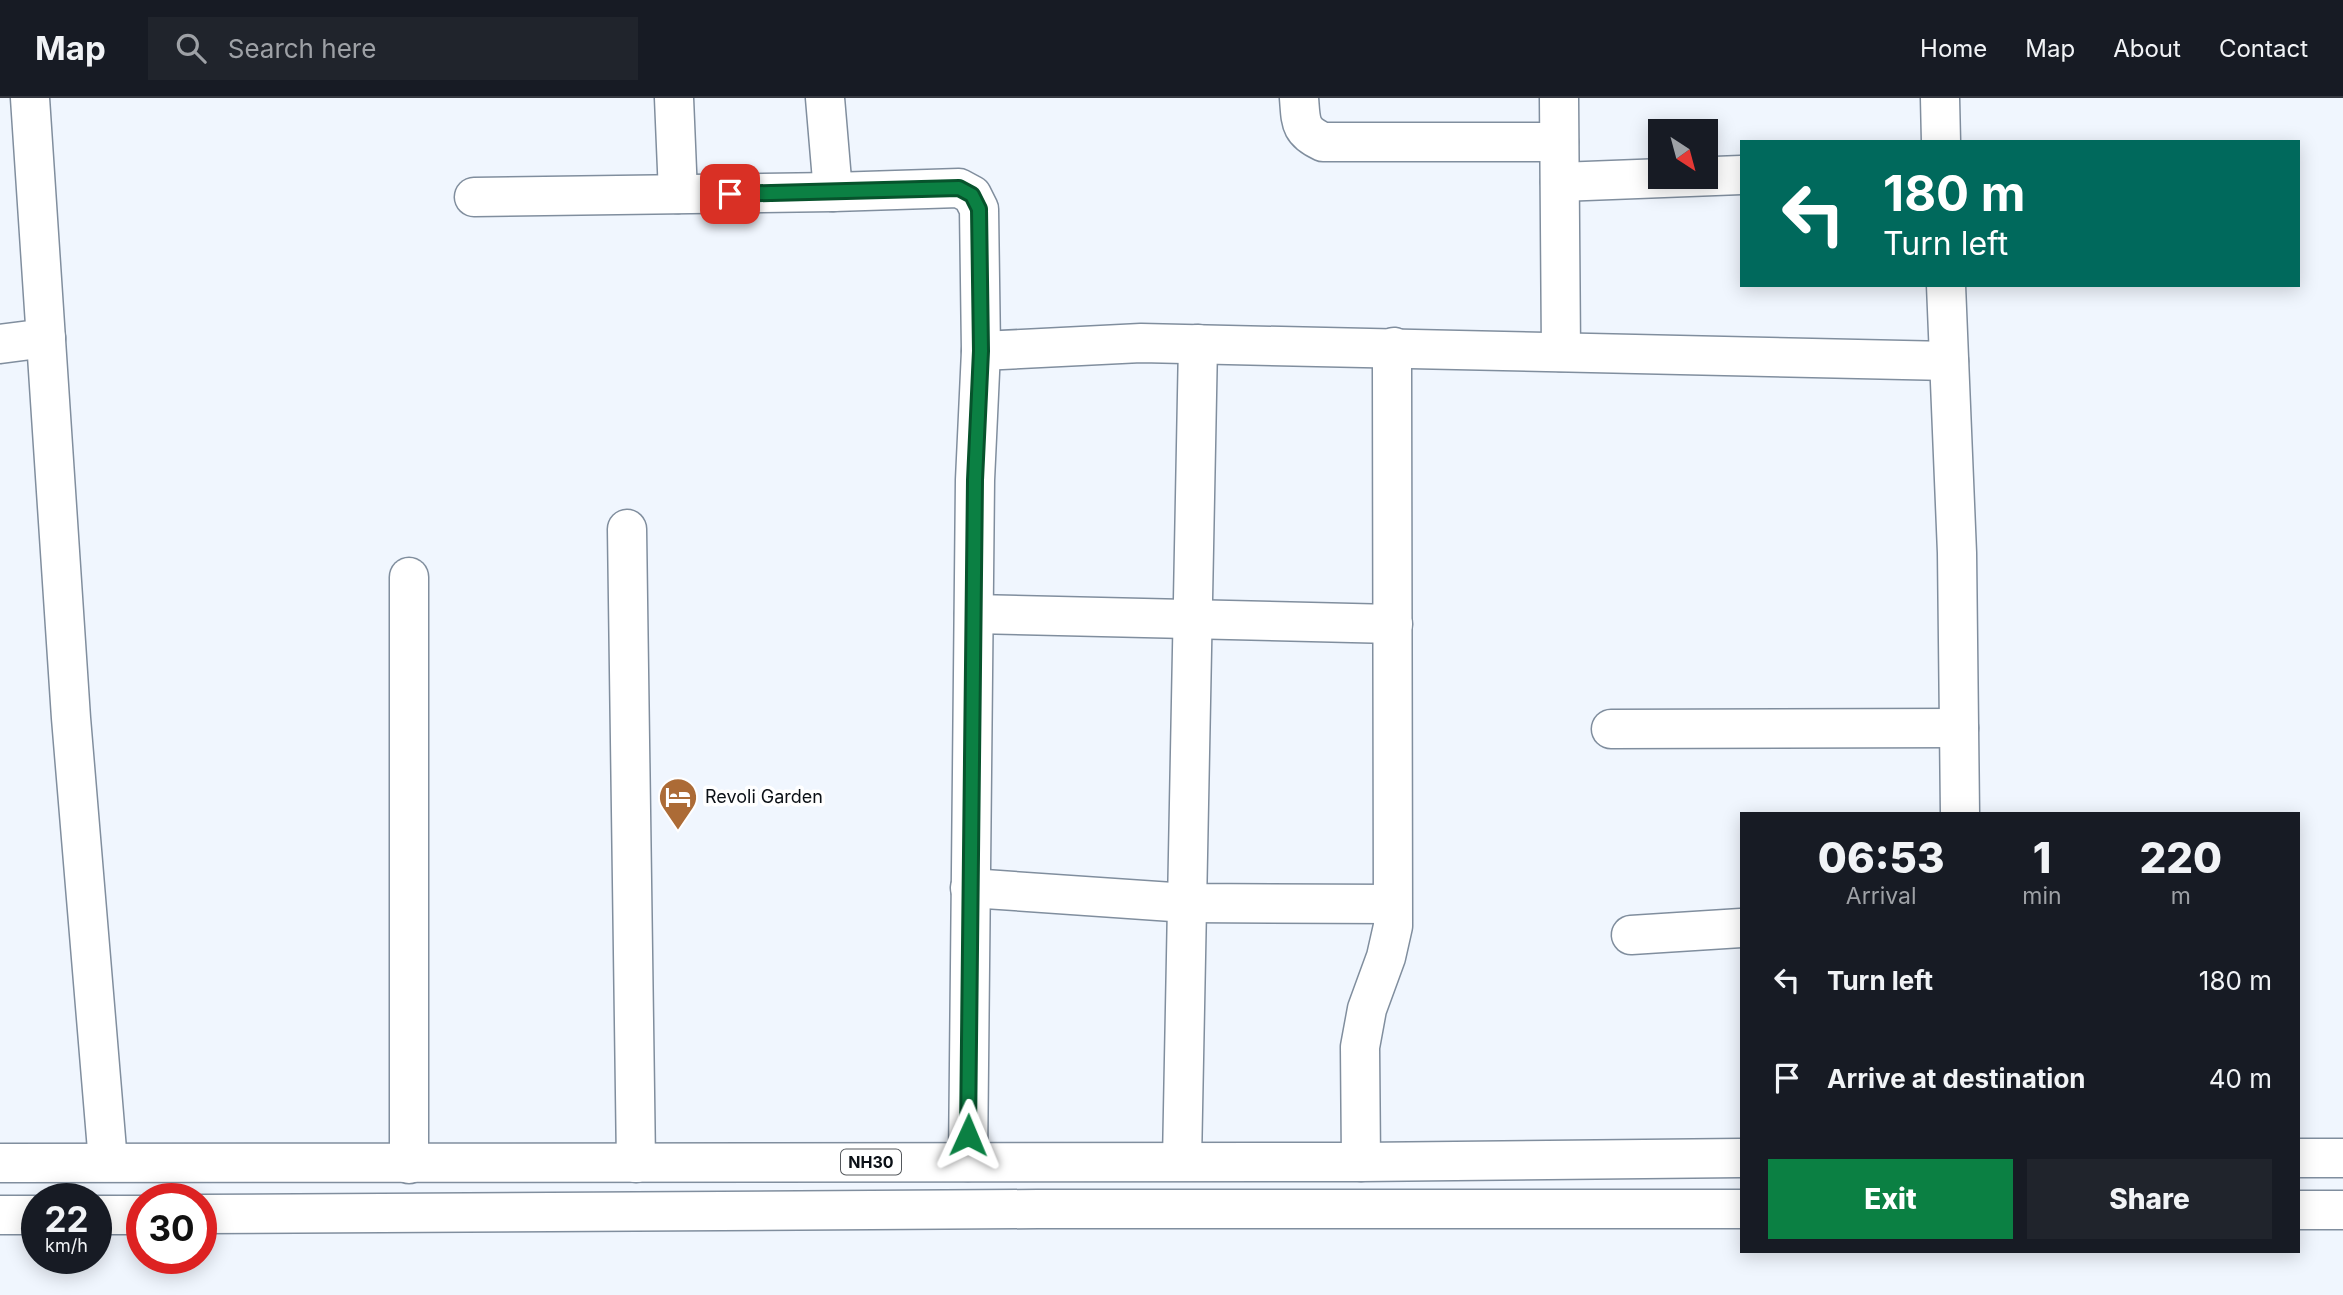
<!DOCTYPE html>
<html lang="en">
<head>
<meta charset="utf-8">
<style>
	:root { --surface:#171b24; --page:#20242c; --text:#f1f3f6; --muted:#9ea1a6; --line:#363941; --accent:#0b8043 }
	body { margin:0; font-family:Inter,sans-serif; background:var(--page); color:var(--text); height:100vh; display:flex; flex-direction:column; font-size:26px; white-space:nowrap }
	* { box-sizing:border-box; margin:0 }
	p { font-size:23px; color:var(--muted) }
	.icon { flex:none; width:38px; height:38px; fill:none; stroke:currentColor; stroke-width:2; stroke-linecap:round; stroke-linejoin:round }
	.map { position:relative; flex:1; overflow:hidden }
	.details { position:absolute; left:1740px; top:714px; width:560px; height:441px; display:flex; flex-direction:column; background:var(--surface); border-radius:0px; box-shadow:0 4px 18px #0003 }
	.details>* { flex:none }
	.hud { position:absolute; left:1740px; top:42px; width:560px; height:147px; border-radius:0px; box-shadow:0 4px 18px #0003; background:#00695c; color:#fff; overflow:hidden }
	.needle { width:46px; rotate:144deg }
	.fabs { position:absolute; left:1648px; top:21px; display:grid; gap:14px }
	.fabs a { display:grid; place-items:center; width:70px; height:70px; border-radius:0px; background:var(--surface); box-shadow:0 4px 18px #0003; font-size:35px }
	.speed { position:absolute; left:21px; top:1085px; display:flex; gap:14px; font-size:35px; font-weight:700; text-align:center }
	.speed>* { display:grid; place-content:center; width:91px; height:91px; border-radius:50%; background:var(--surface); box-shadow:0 4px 18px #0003; line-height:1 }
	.speed small { font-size:18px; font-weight:400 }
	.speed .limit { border:10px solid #d22; background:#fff; color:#111 }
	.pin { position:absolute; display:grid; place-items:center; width:60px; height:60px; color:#fff; margin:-30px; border-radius:14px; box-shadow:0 4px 10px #0006 }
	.me { position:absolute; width:77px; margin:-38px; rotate:1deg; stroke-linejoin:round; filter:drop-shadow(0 0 5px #0008) }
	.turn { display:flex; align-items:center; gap:24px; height:147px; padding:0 28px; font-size:32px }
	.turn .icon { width:91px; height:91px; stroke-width:2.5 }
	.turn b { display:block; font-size:49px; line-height:60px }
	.eta { display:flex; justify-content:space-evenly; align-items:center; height:119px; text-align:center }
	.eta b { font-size:42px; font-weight:800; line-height:49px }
	.action { display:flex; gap:14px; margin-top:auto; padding:14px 28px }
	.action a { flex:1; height:80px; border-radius:0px; background:var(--accent); color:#fff; font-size:28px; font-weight:800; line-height:80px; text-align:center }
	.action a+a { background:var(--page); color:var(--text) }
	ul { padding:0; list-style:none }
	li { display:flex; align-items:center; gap:21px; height:98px; padding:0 28px }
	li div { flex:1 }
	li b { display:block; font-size:26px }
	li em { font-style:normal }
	header { display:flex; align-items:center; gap:42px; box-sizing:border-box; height:98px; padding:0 35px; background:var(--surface); border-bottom:2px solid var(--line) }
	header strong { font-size:33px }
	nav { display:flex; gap:38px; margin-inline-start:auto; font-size:24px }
	.search { width:490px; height:63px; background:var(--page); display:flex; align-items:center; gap:18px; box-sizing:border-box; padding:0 24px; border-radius:0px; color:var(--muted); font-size:26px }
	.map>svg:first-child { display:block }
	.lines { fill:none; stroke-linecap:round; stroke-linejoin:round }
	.minor-casing { stroke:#808e9e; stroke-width:41 }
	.trunk-casing { stroke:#808e9e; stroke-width:41 }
	.minor { stroke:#fff; stroke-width:38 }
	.trunk { stroke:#fff; stroke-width:38 }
	.route-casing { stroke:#07532c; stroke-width:18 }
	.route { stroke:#0b8043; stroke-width:12 }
	.labels { text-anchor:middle; stroke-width:7; stroke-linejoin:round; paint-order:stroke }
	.shield { fill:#fff; stroke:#54585c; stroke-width:2 }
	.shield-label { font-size:16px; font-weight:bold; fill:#0b1016 }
	.poi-label { font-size:18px; fill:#0b1016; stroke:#fff; text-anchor:start }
</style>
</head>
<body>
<header>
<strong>Map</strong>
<div class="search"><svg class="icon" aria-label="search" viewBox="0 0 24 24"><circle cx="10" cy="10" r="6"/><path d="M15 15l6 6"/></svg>Search here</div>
<nav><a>Home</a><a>Map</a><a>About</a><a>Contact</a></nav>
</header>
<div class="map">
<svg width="2343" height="1197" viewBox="0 0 2343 1197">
	<rect width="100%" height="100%" fill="#f0f6fe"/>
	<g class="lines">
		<g class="minor-casing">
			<g id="minor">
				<path d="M30 0 71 620 108 1064"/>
				<path d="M674 0 678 96"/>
				<path d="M825 0 833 94 959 90 972 97 979 111 981 253 975 382 968 1064"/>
				<path d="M1299 0C1301 24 1299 33 1323 44H1559"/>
				<path d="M1559 0 1561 254"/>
				<path d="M1940 0 1941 44"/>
				<path d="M1560 84 1741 77"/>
				<path d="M474 99 833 94"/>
				<path d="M1946 187 1957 455 1960 716"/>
				<path d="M0 246 46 240"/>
				<path d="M981 253 1141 245 1949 263"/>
				<path d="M627 431 636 1065"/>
				<path d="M974 516 1393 526"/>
				<path d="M1611 631 1959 630"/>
				<path d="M970 790 1187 805 1392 806"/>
				<path d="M1631 837 1741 830"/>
				<path d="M1182 1063 1198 246"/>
				<path d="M1361 1064 1360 949 1367 911 1386 859 1393 828 1392 269 1394 249"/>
				<path d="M409 1066V479"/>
			</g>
		</g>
		<g class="trunk-casing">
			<g id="trunk">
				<path d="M2298 1060H2343"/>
				<path d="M0 1065 1361 1064 1741 1060"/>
				<path d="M2298 1112H2343"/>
				<path d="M201 1116 1038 1111H1741"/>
				<path d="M0 1117H37"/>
				<path d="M96 1117H142"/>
			</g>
		</g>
		<use href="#minor" class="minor"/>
		<use href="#trunk" class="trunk"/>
	</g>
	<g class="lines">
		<g class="route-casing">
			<path id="route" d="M730 96 959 90 972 97 979 111 981 253 975 382 968 1037"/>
		</g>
		<use href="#route" class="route"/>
	</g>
	<defs>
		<g id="hotel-pin" transform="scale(2.0125)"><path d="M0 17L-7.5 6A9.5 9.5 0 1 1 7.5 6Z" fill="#ac6b36" stroke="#fff"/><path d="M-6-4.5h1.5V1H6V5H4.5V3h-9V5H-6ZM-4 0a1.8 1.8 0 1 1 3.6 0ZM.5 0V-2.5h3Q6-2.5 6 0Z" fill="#fff"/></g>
	</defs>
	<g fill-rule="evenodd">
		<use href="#hotel-pin" x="678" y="699"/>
	</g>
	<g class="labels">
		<rect class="shield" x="841" y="1051.5" width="60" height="25" rx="5"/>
		<g class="shield-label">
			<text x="871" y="1070">NH30</text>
		</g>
		<g class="poi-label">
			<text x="705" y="705">Revoli Garden</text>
		</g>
	</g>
</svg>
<div class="fabs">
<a><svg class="needle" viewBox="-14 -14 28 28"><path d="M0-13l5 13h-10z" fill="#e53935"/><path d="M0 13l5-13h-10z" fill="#9ea1a6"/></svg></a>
</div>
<div class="speed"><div>22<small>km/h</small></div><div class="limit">30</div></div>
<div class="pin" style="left:730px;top:96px;background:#d93025"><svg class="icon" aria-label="arrive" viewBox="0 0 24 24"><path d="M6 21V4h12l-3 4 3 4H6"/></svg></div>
<svg class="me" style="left:968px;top:1037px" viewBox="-20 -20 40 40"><path d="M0-17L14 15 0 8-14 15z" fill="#0b8043" stroke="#fff" stroke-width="4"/></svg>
<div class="hud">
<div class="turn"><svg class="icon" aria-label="left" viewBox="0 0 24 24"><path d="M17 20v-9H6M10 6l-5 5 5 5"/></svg><div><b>180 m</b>Turn left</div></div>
</div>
<section class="details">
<div class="eta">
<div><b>06:53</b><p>Arrival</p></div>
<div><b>1</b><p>min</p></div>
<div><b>220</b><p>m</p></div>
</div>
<ul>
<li><svg class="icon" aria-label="left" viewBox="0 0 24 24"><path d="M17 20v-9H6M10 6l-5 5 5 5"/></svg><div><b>Turn left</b></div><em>180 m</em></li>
<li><svg class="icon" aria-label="arrive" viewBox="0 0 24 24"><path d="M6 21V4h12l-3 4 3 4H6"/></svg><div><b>Arrive at destination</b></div><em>40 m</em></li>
</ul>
<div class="action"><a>Exit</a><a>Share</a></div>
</section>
</div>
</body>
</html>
